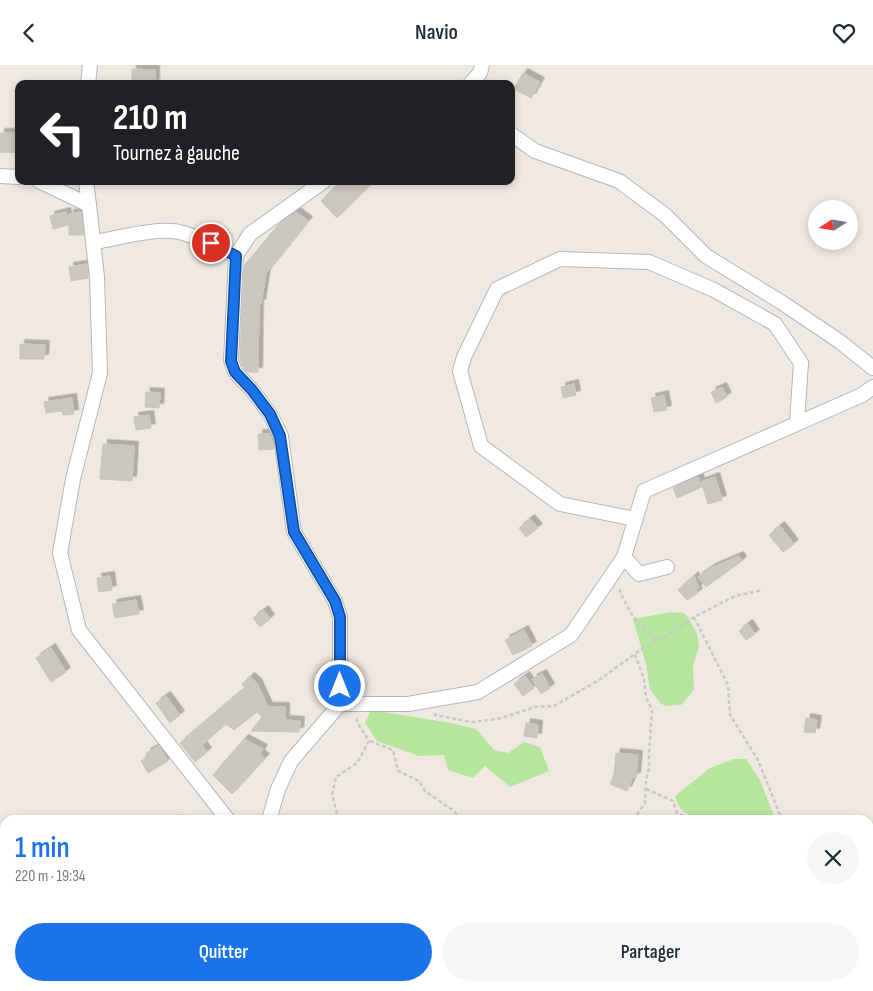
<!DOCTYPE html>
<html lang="fr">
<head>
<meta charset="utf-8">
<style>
	:root { --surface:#fff; --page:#f6f6f7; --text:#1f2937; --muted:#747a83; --accent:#1a73e8 }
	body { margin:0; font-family:"Sofia Sans Condensed",sans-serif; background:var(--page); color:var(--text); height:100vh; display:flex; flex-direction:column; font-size:19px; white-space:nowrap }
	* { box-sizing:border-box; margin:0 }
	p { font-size:16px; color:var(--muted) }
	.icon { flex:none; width:28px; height:28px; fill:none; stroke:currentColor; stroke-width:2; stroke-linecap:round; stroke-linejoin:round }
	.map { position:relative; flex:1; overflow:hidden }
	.drawer { position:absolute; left:0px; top:750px; width:874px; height:176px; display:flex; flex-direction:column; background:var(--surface); border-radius:15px 15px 0 0; box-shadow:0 2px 8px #0003 }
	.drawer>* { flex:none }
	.banner { position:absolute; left:15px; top:15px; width:500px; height:105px; border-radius:10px; box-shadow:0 2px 8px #0003; background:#202124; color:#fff; overflow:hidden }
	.needle { width:32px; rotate:258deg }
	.controls { position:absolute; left:808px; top:135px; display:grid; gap:10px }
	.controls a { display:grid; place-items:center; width:50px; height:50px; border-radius:50%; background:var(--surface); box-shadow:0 2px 8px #0003; font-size:25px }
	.pin { position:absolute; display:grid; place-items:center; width:42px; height:42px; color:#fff; margin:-21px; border:2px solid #fff; border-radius:50%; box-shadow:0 1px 5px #0007 }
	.me { position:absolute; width:55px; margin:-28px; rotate:0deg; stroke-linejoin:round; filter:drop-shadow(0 0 4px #0008) }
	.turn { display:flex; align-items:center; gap:18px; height:105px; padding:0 15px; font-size:22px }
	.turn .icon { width:65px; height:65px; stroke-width:2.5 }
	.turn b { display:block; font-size:35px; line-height:42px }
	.round { display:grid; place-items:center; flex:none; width:52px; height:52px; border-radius:26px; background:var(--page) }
	.headline { display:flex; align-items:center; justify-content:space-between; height:85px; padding:0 15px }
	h1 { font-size:30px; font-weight:600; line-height:38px; color:var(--accent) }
	.primary-button { display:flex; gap:10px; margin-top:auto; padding:10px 15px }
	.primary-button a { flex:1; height:58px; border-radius:30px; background:var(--accent); color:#fff; font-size:20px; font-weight:600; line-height:58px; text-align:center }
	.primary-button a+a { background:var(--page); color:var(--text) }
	header { display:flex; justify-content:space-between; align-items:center; height:65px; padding:0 15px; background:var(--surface); font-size:22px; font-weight:600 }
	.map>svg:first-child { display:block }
	.green { fill:#b6e59e }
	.building { fill:#cbc7bf; stroke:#cbc5ba; filter:url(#shadow) }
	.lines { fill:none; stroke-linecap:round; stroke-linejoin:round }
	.street-casing { stroke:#b4b7c1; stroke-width:16 }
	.path { stroke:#c9c9c9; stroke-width:2.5; stroke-dasharray:4 2.5; stroke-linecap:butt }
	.street { stroke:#fff; stroke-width:14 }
	.route-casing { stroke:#114b97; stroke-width:12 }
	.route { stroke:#1a73e8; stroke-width:9 }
</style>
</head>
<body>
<header><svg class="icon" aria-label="back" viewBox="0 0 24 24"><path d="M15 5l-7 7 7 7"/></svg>Navio<svg class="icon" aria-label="heart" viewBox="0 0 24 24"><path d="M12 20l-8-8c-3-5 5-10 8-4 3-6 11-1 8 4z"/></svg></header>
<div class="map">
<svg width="873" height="926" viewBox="0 0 873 926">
	<defs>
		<filter id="shadow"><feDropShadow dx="4.5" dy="-4.5" stdDeviation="0" flood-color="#0004"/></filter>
	</defs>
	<rect width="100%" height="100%" fill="#efe9e1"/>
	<g class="green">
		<path d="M671 547 683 548 688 552 697 569 699 582 693 600 694 625 681 640 667 641 661 639 650 624 646 599 633 554Z"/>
		<path d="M371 645 451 658 476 664 494 685 508 688 524 677 540 682 549 706 510 722 485 701 473 713 448 705 444 690 419 691 377 676 365 658Z"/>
		<path d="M734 694H746L760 715 774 751 766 755C746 755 696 760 682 745 678 742 677 736 675 731L710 703Z"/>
	</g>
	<g class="building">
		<path d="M132 4 155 5V19H132Z"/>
		<path d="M523 8 540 17 531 33 514 24Z"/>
		<path d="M0 68H19V88L0 87Z"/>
		<path d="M341 116H374L337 153 321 136Z"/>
		<path d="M66 147 69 160 53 164 50 151Z"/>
		<path d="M81 147 84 170H69V149Z"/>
		<path d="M296 147 308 156 266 208 261 239 259 238 258 307H247L243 302 240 294 244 201 278 160Z"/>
		<path d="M87 199 88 213 71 216 69 202Z"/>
		<path d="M20 279 45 280 44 294H20Z"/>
		<path d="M574 319 576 330 563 333 561 322Z"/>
		<path d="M722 322 727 332 716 338 711 327Z"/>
		<path d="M146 327 160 328 159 343 145 342Z"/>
		<path d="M664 330 667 345 654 347 651 333Z"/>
		<path d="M72 333 74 349 63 350 62 346 46 348 44 337Z"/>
		<path d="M149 350 151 363 136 365 134 352Z"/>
		<path d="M258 369H270L274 384 259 385Z"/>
		<path d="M103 379 134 381 132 416 100 414Z"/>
		<path d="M698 412 702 422 677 433 673 423Z"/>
		<path d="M715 412 722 435 708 439 701 417Z"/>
		<path d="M530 454 538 463 526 472 519 463Z"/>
		<path d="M780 461 794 479 783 487 769 470Z"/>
		<path d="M739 491 742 496 706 522 698 512 711 503Z"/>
		<path d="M110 511 112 525 99 527 97 513Z"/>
		<path d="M694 511 699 523 696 524 698 528 687 535 678 525Z"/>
		<path d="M136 535 139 549 115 553 112 539Z"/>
		<path d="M264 545 270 554 260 562 253 553Z"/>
		<path d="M748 559 755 569 746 575 739 566Z"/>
		<path d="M524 565 532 581 513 590 505 575Z"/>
		<path d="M51 583 66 607 51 617 36 593Z"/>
		<path d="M542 609 550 623 541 629 532 614Z"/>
		<path d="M525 611 534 623 523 631 514 619Z"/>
		<path d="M250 612 257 618 268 642H285V655L300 656 299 667 251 666 262 652 257 647 234 665 226 659 202 680 207 687 195 697 180 678 245 623 242 619Z"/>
		<path d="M166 631 180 650 170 658 156 638Z"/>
		<path d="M806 653 817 655 815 668 804 667Z"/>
		<path d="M526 658 538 660 537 673 524 671Z"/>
		<path d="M244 674 263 684 260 689 265 693 232 729 213 710Z"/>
		<path d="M159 681 168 696 148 708 141 696 148 692 146 688Z"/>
		<path d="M616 688 638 690 636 712H633L627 726 610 719 614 710Z"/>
	</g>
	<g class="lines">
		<g class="street-casing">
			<g id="street">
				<path d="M88 19 90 0"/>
				<path d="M470 19 480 8 482 0"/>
				<path d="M511 69 535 86 619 116 665 150 706 191 781 237 839 276 873 303"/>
				<path d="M0 111 19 112"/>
				<path d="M39 116 89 140 97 212 100 308 73 414 60 488 79 565 228 755"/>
				<path d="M86 116 89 140"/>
				<path d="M324 116 250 169 236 191 231 295 235 307 252 325 270 349 281 371 294 467 335 536 340 552V639"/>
				<path d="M95 177C119 173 159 161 183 168 201 173 219 182 236 191"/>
				<path d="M635 454 560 439 481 381 460 306 464 292 497 224 560 194 649 197 714 225 775 259 801 298 797 358"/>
				<path d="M624 492 639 509 667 502"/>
				<path d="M269 755 278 724 291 696 340 639H408L478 627 571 570 624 492 644 426 862 330 873 322"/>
				<path d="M356 921 358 926"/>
				<path d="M227 926 229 921"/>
			</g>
		</g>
		<g class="path">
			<path d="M619 524C630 550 637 558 657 576"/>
			<path d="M694 552 728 620 730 650 758 695 782 755"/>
			<path d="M435 648V650L472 657 498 654 535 642 554 641 599 615 639 586 668 570 694 552 735 531 763 525"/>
			<path d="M370 676 393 685 398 706 419 716 425 726 454 746 461 755"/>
			<path d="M646 724 673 736 677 748 694 755"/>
			<path d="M160 755 184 750 197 755"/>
			<path d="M339 755 332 730 336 712 357 698 369 676 357 657V651"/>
			<path d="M633 755 645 738 646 715 649 704V689L652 645 646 632 644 614 635 590"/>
			<path d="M0 860 5 857"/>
			<path d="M452 921 456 926"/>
			<path d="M506 921 512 926"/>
		</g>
		<use href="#street" class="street"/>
	</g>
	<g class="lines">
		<g class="route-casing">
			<path id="route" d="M211 178 236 191 231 296 235 307 252 325 270 349 280 371 294 467 335 536 340 552V621"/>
		</g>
		<use href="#route" class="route"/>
	</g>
</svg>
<div class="controls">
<a><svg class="needle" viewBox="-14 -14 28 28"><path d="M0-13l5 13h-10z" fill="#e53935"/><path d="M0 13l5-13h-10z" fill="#747a83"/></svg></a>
</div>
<div class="pin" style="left:211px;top:178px;background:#d93025"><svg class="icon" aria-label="arrive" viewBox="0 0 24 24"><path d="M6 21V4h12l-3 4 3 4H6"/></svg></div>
<svg class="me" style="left:340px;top:621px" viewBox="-20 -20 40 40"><circle r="17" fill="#1a73e8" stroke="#fff" stroke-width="3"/><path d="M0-11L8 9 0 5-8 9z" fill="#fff"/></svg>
<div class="banner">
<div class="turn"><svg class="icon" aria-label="left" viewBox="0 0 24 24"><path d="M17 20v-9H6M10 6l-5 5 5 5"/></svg><div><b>210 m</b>Tournez à gauche</div></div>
</div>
<section class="drawer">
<div class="headline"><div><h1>1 min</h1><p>220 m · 19:34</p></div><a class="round"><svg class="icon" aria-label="close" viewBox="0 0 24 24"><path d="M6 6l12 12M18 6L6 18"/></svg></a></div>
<div class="primary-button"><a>Quitter</a><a>Partager</a></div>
</section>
</div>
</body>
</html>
